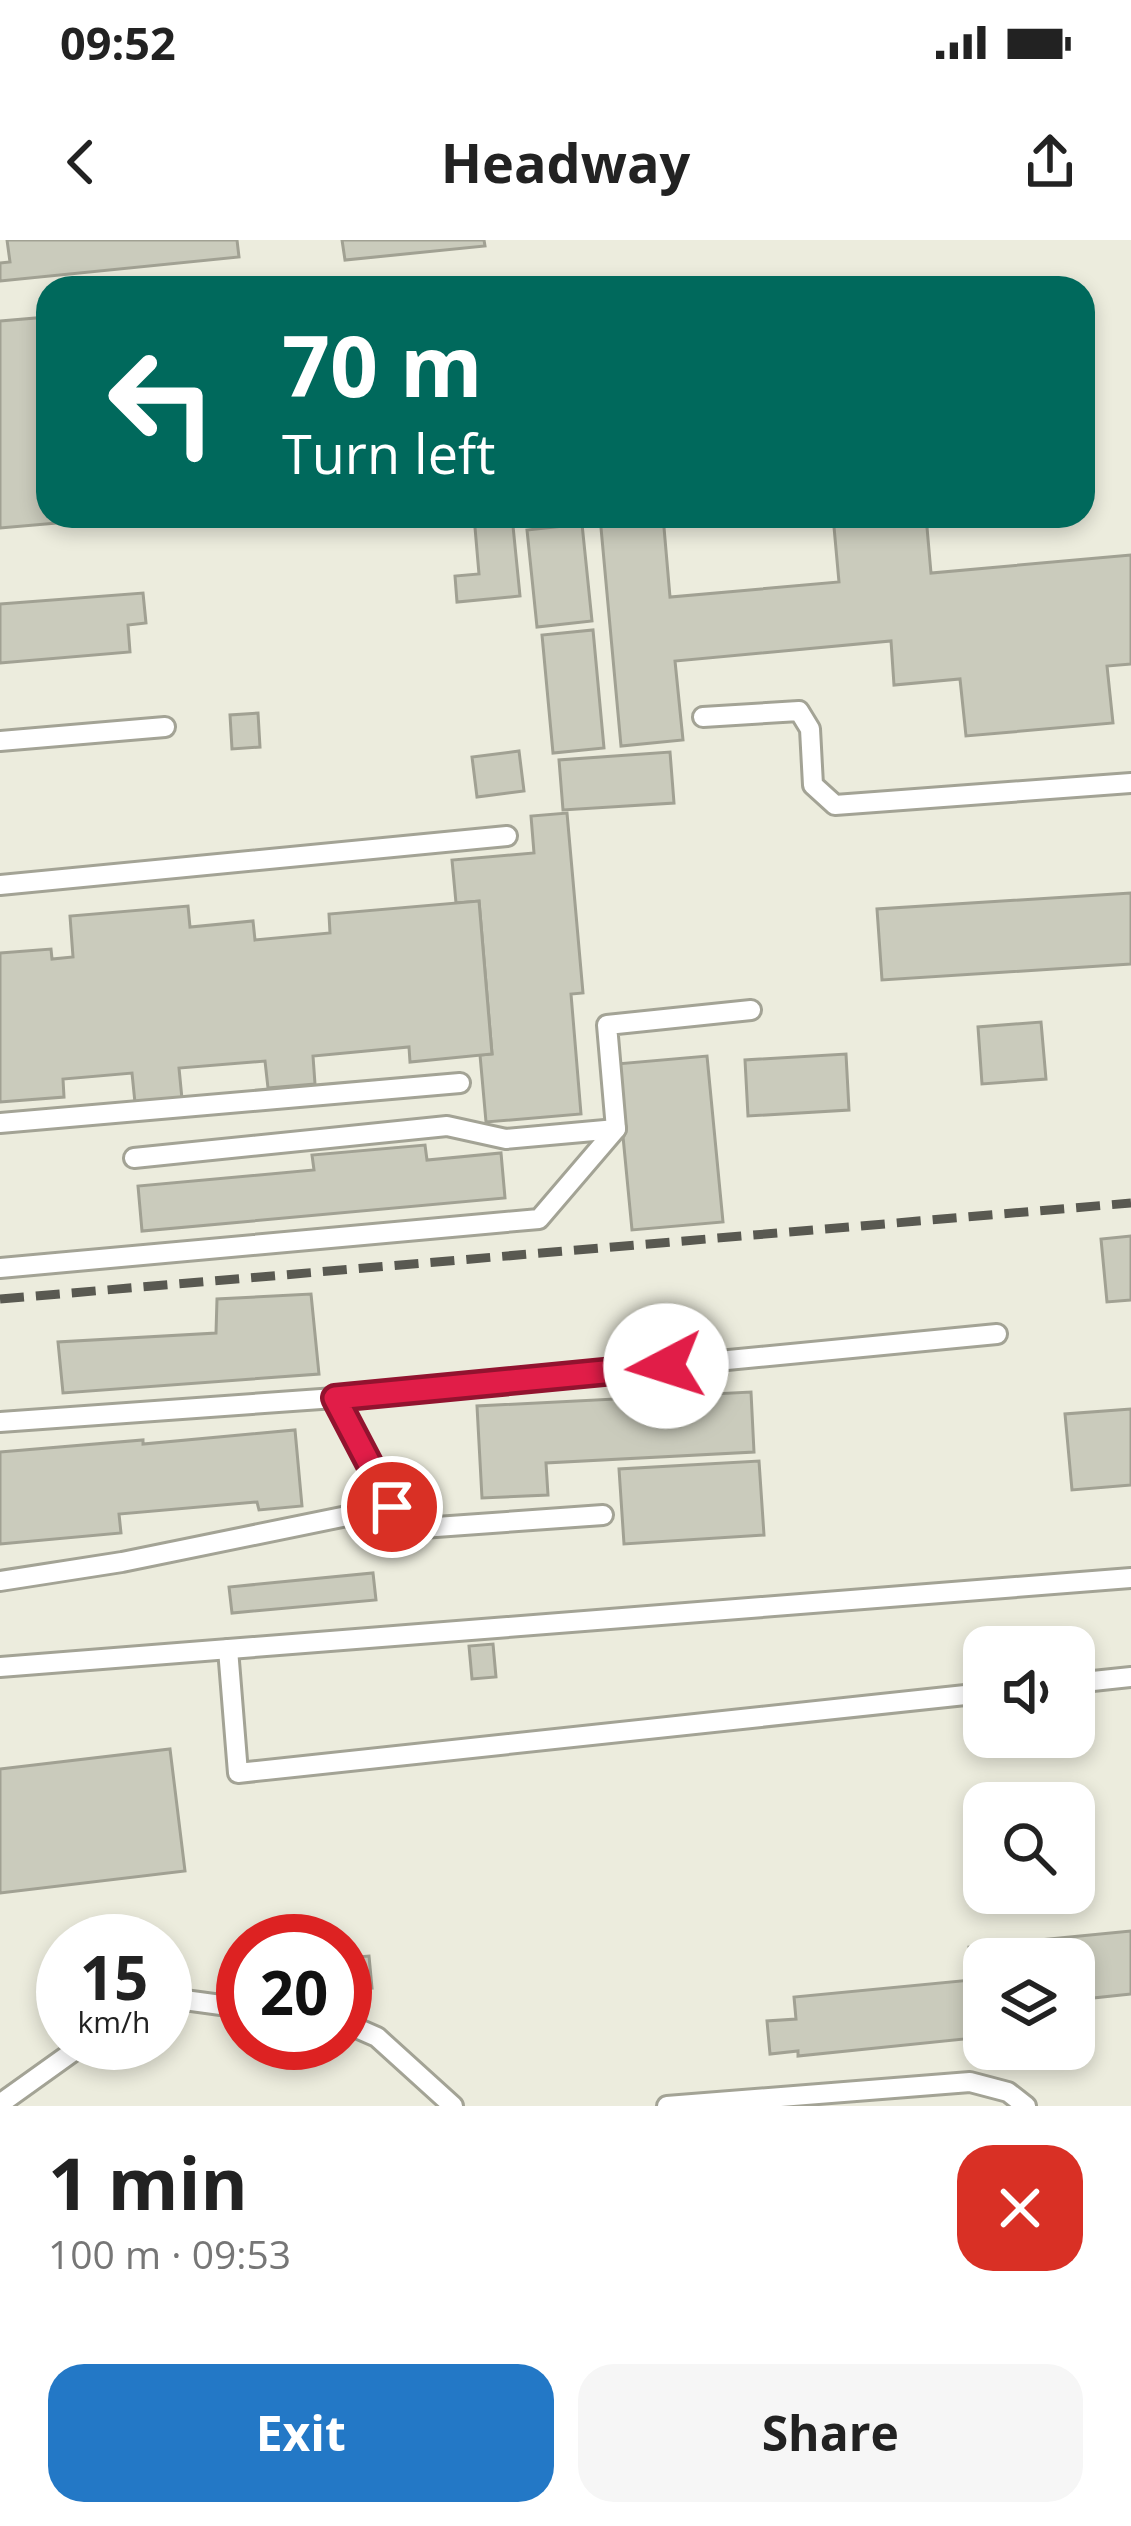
<!DOCTYPE html>
<html lang="en">
<head>
<meta charset="utf-8">
<style>
	:root { --surface:#fff; --page:#f6f6f6; --text:#222; --muted:#767676; --accent:#2378c6 }
	body { margin:0; font-family:"Open Sans",sans-serif; background:var(--page); color:var(--text); height:100vh; display:flex; flex-direction:column; font-size:45px; white-space:nowrap }
	* { box-sizing:border-box; margin:0 }
	p { font-size:39px; color:var(--muted) }
	.icon { flex:none; width:66px; height:66px; fill:none; stroke:currentColor; stroke-width:2; stroke-linecap:round; stroke-linejoin:round }
	.map { position:relative; height:1866px; overflow:hidden }
	.sheet { display:flex; flex-direction:column; background:var(--surface); flex:1 }
	.sheet>* { flex:none }
	.hud { position:absolute; left:36px; top:36px; width:1059px; height:252px; border-radius:36px; box-shadow:0 6px 18px #0003; background:#00695c; color:#fff; overflow:hidden }
	.fabs { position:absolute; left:963px; top:1386px; display:grid; gap:24px }
	.fabs a { display:grid; place-items:center; width:132px; height:132px; border-radius:24px; background:var(--surface); box-shadow:0 6px 18px #0003; font-size:60px }
	.speed { position:absolute; left:36px; top:1674px; display:flex; gap:24px; font-size:60px; font-weight:700; text-align:center }
	.speed>* { display:grid; place-content:center; width:156px; height:156px; border-radius:50%; background:var(--surface); box-shadow:0 6px 18px #0003; line-height:1 }
	.speed small { font-size:30px; font-weight:400 }
	.speed .limit { border:18px solid #d22; background:#fff; color:#111 }
	.pin { position:absolute; display:grid; place-items:center; width:102px; height:102px; color:#fff; margin:-51px; border:6px solid #fff; border-radius:50%; box-shadow:0 3px 12px #0007 }
	.me { position:absolute; width:132px; margin:-66px; rotate:265deg; stroke-linejoin:round; filter:drop-shadow(0 0 9px #0008) }
	.turn { display:flex; align-items:center; gap:42px; height:252px; padding:0 48px; font-size:54px }
	.turn .icon { width:156px; height:156px; stroke-width:2.5 }
	.turn b { display:block; font-size:84px; line-height:102px }
	.round { display:grid; place-items:center; flex:none; width:126px; height:126px; border-radius:36px; background:var(--page) }
	.head { display:flex; align-items:center; justify-content:space-between; height:204px; padding:0 48px }
	h1 { font-size:72px; font-weight:700; line-height:90px }
	.button { display:flex; gap:24px; margin-top:auto; padding:24px 48px }
	.button a { flex:1; height:138px; border-radius:36px; background:var(--accent); color:#fff; font-size:48px; font-weight:700; line-height:138px; text-align:center }
	.button a+a { background:var(--page); color:var(--text) }
	.status { display:flex; justify-content:space-between; align-items:center; height:84px; padding:0 60px; background:var(--surface); direction:ltr }
	.status svg { height:33px; fill:currentColor }
	header { display:flex; justify-content:space-between; align-items:center; height:156px; padding:0 48px; background:var(--surface); font-size:54px; font-weight:700 }
	.map>svg:first-child { display:block }
	.building { fill:#cacbbc; stroke:#a1a193; stroke-width:3 }
	.lines { fill:none; stroke-linecap:round; stroke-linejoin:round }
	.service-casing { stroke:#a3a395; stroke-width:24 }
	.service { stroke:#fff; stroke-width:18 }
	.rail { stroke:#595951; stroke-width:9; stroke-dasharray:24 12; stroke-linecap:butt }
	.route-casing { stroke:#92132f; stroke-width:30 }
	.route { stroke:#e11d48; stroke-width:21 }
</style>
</head>
<body>
<div class="status"><b>09:52</b><svg viewBox="0 0 49 12"><path d="M0 12V9h3v3zM5 12V6h3v6zM10 12V3h3v9zM15 12V0h3v12zM26 1h20v11H26zM47 4h2v5h-2z"/></svg></div>
<header><svg class="icon" aria-label="back" viewBox="0 0 24 24"><path d="M15 5l-7 7 7 7"/></svg>Headway<svg class="icon" aria-label="share" viewBox="0 0 24 24"><path d="M12 15V3M7 8l5-5 5 5M5 13v7h14v-7"/></svg></header>
<div class="map">
<svg width="1131" height="1866" viewBox="0 0 1131 1866">
	<rect width="100%" height="100%" fill="#ececdd"/>
	<g class="building">
		<path d="M7 0H237L239 17 0 41V23L10 22Z"/>
		<path d="M342 0H484L485 6 345 20Z"/>
		<path d="M48 77V276H137L0 288V81Z"/>
		<path d="M474 276H512L520 356 457 362 455 336 479 334Z"/>
		<path d="M663 276 670 357 839 342 833 276H926L931 333 1131 315V424L1107 426 1113 483 966 496 960 439 894 445 891 401 675 421 683 500 621 506 600 277Z"/>
		<path d="M582 284 592 381 537 387 527 290Z"/>
		<path d="M143 353 146 383 128 385 130 412 0 423V364Z"/>
		<path d="M593 390 604 508 553 513 542 395Z"/>
		<path d="M258 473 260 507 232 509 230 475Z"/>
		<path d="M519 511 524 551 477 557 472 517Z"/>
		<path d="M670 512 674 563 563 570 559 520Z"/>
		<path d="M567 573 583 753 571 754 581 874 486 882 480 815 492 814 479 661 456 663 452 620 534 613 531 576Z"/>
		<path d="M1131 653V724L882 740 877 669Z"/>
		<path d="M479 661 492 814 410 822 409 807 313 816 315 844 268 848 265 821 179 828 182 859 135 863 132 833 63 839 64 857 0 862V713L51 709 52 719 73 717 70 676 188 666 190 687 253 681 255 700 330 693 329 674Z"/>
		<path d="M1041 782 1046 839 982 844 978 787Z"/>
		<path d="M846 814 849 870 748 876 745 820Z"/>
		<path d="M707 816 723 982 632 990 616 824Z"/>
		<path d="M425 905 427 920 501 913 505 958 142 991 138 946 314 930 312 915Z"/>
		<path d="M1131 996V1060L1107 1062 1101 999Z"/>
		<path d="M311 1054 319 1134 63 1153 58 1102 216 1093 217 1059Z"/>
		<path d="M751 1152 754 1212 546 1223 548 1255 482 1258 477 1166Z"/>
		<path d="M1131 1169V1245L1072 1250 1065 1174Z"/>
		<path d="M295 1190 302 1266 259 1270 257 1262 119 1274 121 1293 0 1304V1212L143 1200V1204Z"/>
		<path d="M759 1221 764 1295 624 1304 619 1229Z"/>
		<path d="M373 1333 376 1360 232 1373 229 1347Z"/>
		<path d="M493 1404 496 1437 472 1439 469 1406Z"/>
		<path d="M170 1509 185 1631 0 1653V1529Z"/>
		<path d="M1131 1691V1754L1074 1760V1719H984V1797L798 1816V1811L770 1814 767 1781 796 1779 794 1757 972 1740 969 1707Z"/>
		<path d="M369 1716 372 1748 345 1750V1718Z"/>
	</g>
	<g class="lines">
		<g class="service-casing">
			<g id="service">
				<path d="M703 477 799 471 810 489 813 545 835 565 1131 543"/>
				<path d="M0 501 165 487"/>
				<path d="M0 645 507 596"/>
				<path d="M0 883 460 843"/>
				<path d="M134 918 447 886 506 899 616 889"/>
				<path d="M0 1028 539 979 616 889 607 785 751 770"/>
				<path d="M335 1158 391 1267 422 1288 603 1275"/>
				<path d="M0 1182 335 1158 997 1094"/>
				<path d="M0 1341 122 1322 391 1267"/>
				<path d="M228 1409 238 1533 984 1453"/>
				<path d="M0 1427 1131 1338"/>
				<path d="M1074 1443 1131 1437"/>
				<path d="M165 1762 177 1759 243 1768"/>
				<path d="M345 1783 377 1797 453 1866"/>
				<path d="M4 1861 85 1803"/>
				<path d="M667 1866 970 1842 1008 1852 1026 1866"/>
			</g>
		</g>
		<use href="#service" class="service"/>
		<path class="rail" d="M0 1059 1131 963"/>
	</g>
	<g class="lines">
		<g class="route-casing">
			<path id="route" d="M392 1267 335 1158 666 1126"/>
		</g>
		<use href="#route" class="route"/>
	</g>
</svg>
<div class="fabs">
<a><svg class="icon" aria-label="sound" viewBox="0 0 24 24"><path d="M4 9h4l5-4v14l-5-4H4zM17 9q2 3 0 6"/></svg></a>
<a><svg class="icon" aria-label="search" viewBox="0 0 24 24"><circle cx="10" cy="10" r="6"/><path d="M15 15l6 6"/></svg></a>
<a><svg class="icon" aria-label="layers" viewBox="0 0 24 24"><path d="M12 4l9 5-9 5-9-5zM3 14l9 5 9-5"/></svg></a>
</div>
<div class="speed"><div>15<small>km/h</small></div><div class="limit">20</div></div>
<div class="pin" style="left:392px;top:1267px;background:#d93025"><svg class="icon" aria-label="arrive" viewBox="0 0 24 24"><path d="M6 21V4h12l-3 4 3 4H6"/></svg></div>
<svg class="me" style="left:666px;top:1126px" viewBox="-20 -20 40 40"><circle r="19" fill="#fff"/><path d="M0-13L10 11 0 6-10 11z" fill="#e11d48"/></svg>
<div class="hud">
<div class="turn"><svg class="icon" aria-label="left" viewBox="0 0 24 24"><path d="M17 20v-9H6M10 6l-5 5 5 5"/></svg><div><b>70 m</b>Turn left</div></div>
</div>
</div>
<section class="sheet">
<div class="head"><div><h1>1 min</h1><p>100 m · 09:53</p></div><a class="round" style="background:#d93025;color:#fff"><svg class="icon" aria-label="close" viewBox="0 0 24 24"><path d="M6 6l12 12M18 6L6 18"/></svg></a></div>
<div class="button"><a>Exit</a><a>Share</a></div>
</section>
</body>
</html>
